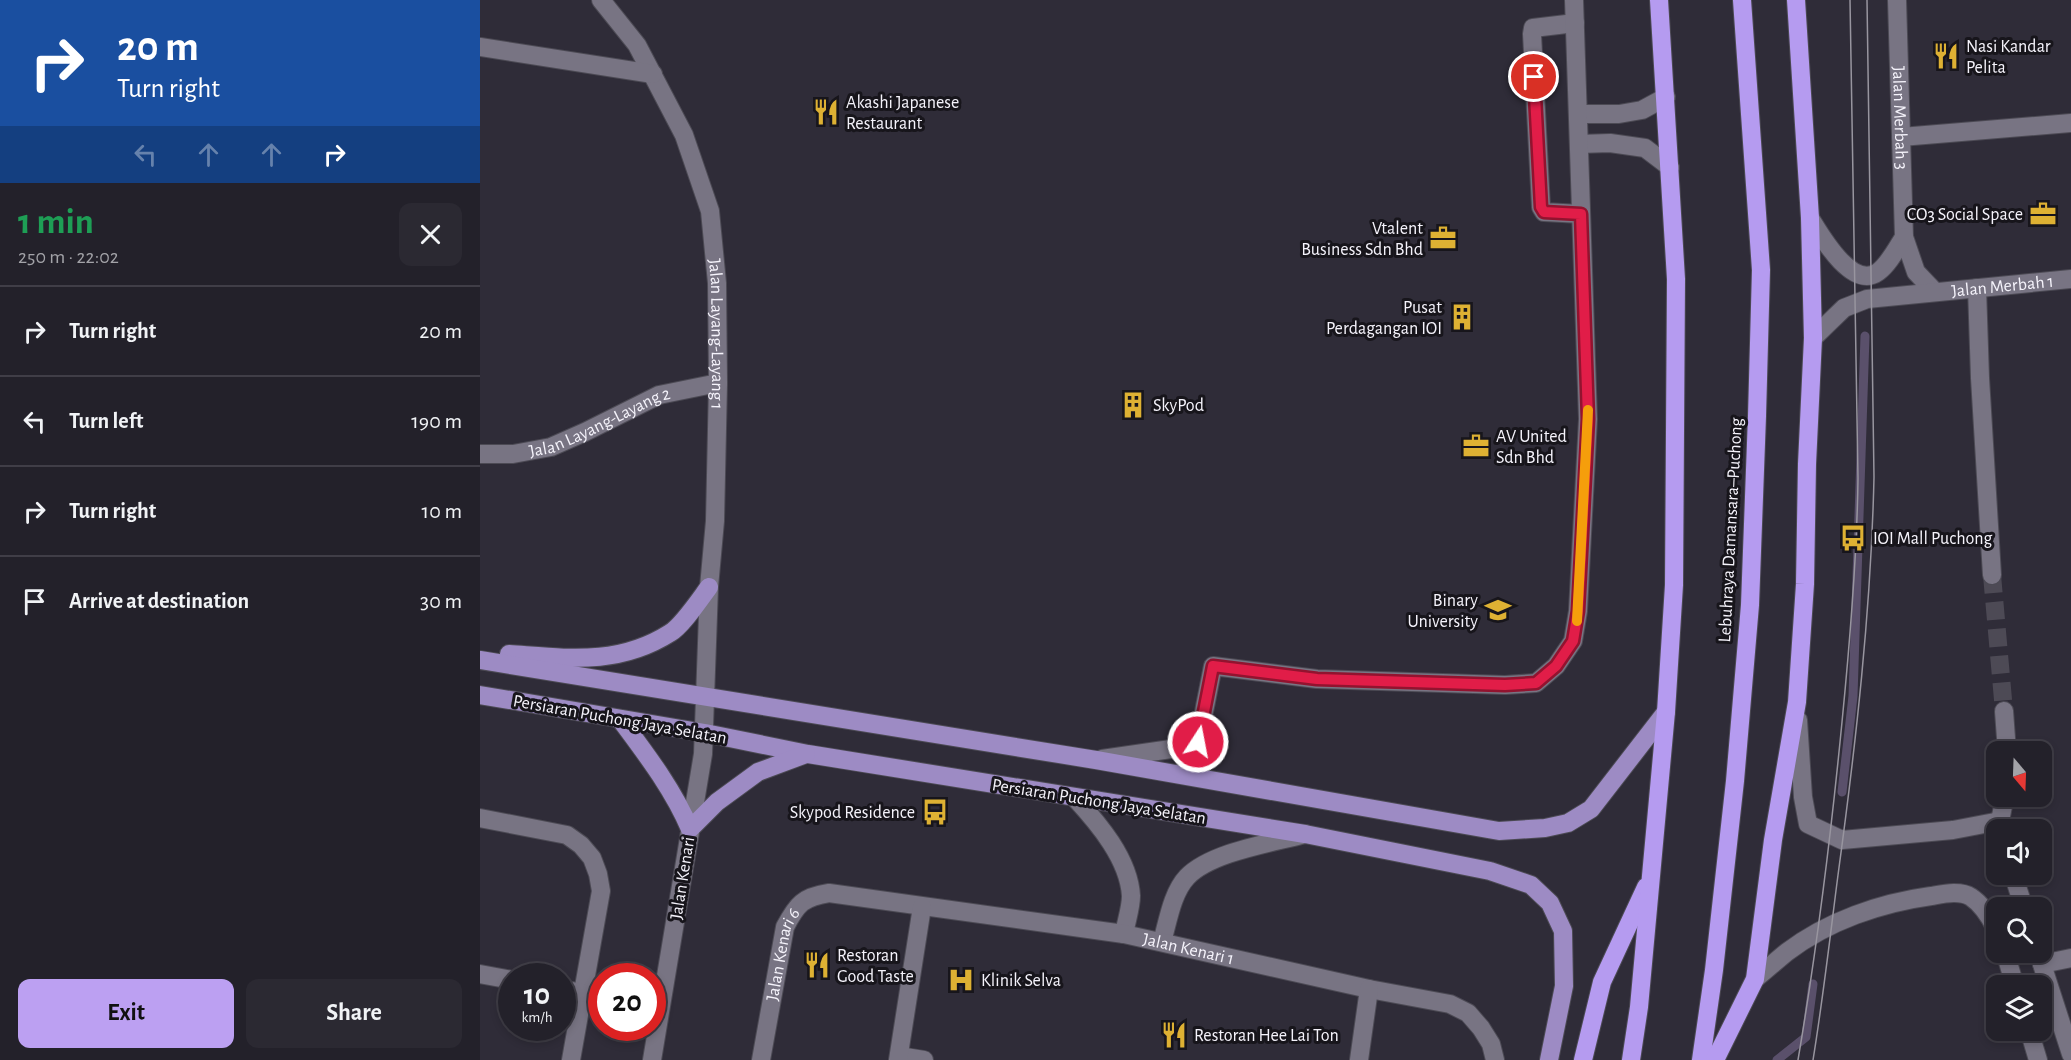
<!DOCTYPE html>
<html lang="en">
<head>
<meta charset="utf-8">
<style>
	:root { --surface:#23212a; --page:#2b2932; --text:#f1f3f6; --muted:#a3a3a8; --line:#403e47; --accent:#bca0f2 }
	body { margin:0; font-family:"Alegreya Sans",sans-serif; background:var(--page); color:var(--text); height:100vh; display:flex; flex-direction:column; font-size:22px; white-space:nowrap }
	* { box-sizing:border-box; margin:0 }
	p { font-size:20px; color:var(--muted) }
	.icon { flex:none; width:33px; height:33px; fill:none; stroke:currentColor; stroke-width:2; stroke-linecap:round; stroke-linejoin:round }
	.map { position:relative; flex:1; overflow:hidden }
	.panel { display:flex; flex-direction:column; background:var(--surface); width:480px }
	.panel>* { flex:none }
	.hud { background:#1a4fa0; color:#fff; overflow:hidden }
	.needle { width:39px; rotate:161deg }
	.fabs { position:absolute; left:1506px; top:741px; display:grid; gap:12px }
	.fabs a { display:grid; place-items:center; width:66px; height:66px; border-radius:12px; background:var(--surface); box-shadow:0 3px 9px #0003,0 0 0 2px var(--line); font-size:30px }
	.speed { position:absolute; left:18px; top:963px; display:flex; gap:12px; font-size:30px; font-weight:700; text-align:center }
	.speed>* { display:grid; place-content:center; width:78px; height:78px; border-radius:50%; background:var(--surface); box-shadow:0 3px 9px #0003,0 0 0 2px var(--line); line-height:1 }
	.speed small { font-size:15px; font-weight:400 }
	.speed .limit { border:9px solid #d22; background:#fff; color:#111 }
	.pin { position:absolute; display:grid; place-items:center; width:51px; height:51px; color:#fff; margin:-26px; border:3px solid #fff; border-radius:50%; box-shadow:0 2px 6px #0007 }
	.me { position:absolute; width:66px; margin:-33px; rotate:11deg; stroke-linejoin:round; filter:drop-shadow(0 0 4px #0008) }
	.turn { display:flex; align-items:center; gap:21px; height:126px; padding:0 18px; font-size:27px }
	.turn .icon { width:78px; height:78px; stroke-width:2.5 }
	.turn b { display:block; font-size:42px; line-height:51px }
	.lanes { display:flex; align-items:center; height:57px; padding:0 18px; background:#0003; justify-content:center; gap:30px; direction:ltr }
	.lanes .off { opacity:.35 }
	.round { display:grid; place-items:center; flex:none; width:63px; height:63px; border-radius:12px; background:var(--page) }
	.head { display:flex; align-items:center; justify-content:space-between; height:102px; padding:0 18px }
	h1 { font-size:36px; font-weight:700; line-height:45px; color:#1e9e55 }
	.cta { display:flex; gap:12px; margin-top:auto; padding:12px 18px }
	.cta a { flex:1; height:69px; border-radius:12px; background:var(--accent); color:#111; font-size:24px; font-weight:700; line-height:69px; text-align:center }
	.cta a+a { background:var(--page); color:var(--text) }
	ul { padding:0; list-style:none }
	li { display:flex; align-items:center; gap:18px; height:90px; padding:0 18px; border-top:2px solid var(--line) }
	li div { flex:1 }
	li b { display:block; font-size:22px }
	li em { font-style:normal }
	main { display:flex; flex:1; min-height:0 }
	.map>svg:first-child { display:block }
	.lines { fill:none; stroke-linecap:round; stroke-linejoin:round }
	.stream { stroke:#5a506b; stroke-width:9 }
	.minor-tunnel { stroke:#4d4a55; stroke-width:18; stroke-dasharray:18 9; stroke-linecap:butt }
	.minor-casing { stroke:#4c4a54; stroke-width:20 }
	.major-casing { stroke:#4c4a54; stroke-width:20 }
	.highway-casing { stroke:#4c4a54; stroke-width:20 }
	.minor { stroke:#787483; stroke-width:18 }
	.major { stroke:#9d8bc4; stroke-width:18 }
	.highway { stroke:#b59bf0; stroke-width:18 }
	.tram { stroke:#98959f; stroke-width:1.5 }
	.route-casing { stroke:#92132f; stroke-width:15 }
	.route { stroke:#e11d48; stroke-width:10 }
	.slow { stroke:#f59e0b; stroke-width:10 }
	.labels { text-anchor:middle; stroke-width:6; stroke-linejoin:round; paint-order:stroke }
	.poi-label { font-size:18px; fill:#f5f3fb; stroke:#17151b; text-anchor:start }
	.street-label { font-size:18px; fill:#f5f3fb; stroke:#17151b }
</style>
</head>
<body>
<main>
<section class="panel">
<div class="hud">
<div class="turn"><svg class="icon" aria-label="right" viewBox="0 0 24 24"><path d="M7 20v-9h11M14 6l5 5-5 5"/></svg><div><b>20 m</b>Turn right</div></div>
<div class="lanes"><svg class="icon off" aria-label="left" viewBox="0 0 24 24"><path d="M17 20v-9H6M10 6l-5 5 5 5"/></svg><svg class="icon off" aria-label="ahead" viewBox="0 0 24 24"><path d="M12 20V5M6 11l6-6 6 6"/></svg><svg class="icon off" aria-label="ahead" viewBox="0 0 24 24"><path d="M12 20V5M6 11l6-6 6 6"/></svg><svg class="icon" aria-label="right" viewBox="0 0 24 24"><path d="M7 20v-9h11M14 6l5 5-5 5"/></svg></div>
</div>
<div class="head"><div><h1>1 min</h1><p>250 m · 22:02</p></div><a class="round"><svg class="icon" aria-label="close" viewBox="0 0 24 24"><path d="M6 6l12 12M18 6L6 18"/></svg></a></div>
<ul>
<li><svg class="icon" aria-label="right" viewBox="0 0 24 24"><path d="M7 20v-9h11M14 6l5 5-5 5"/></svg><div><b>Turn right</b></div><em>20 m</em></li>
<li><svg class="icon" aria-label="left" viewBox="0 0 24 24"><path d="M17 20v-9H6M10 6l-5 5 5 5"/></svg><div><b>Turn left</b></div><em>190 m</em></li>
<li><svg class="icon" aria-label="right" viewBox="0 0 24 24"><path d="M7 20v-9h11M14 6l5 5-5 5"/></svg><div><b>Turn right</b></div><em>10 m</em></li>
<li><svg class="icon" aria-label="arrive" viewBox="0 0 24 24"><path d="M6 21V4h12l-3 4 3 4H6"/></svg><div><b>Arrive at destination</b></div><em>30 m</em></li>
</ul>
<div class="cta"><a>Exit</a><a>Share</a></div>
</section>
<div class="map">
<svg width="1591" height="1060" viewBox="0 0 1591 1060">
	<rect width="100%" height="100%" fill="#2f2c38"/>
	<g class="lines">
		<g class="stream">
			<path d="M1362 792 1373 696 1385 336"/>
			<path d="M1297 1060 1326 1037 1333 984"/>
		</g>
		<path class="minor-tunnel" d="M1512 575 1524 711"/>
		<g class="minor-casing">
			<g id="minor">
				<path id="s1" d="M121 0 157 45 204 135 230 211 237 283 238 383 235 521 229 587 223 754 172 1060"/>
				<path id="s2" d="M1417 0 1424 237 1436 272 1455 292"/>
				<path d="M1095 23 1053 28 1052 34 1061 207 1064 212 1101 214"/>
				<path d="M0 47 173 74"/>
				<path d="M1098 114H1139L1162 110 1186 97"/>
				<path d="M1421 137 1591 123"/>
				<path d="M1099 144 1130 143 1165 148 1190 167"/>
				<path d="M1330 218C1340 234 1372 291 1398 272 1409 264 1417 248 1424 237"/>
				<path d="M1497 288 1500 378 1512 575"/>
				<path id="s3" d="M1333 338 1364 308 1387 299 1591 279"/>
				<path id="s4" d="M0 454H33L71 447 105 432 179 395 238 383"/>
				<path d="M1524 711 1527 752"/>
				<path d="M1318 720 1323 797 1328 824 1362 840 1473 830 1520 821"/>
				<path d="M622 759 712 746 718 742 733 666 837 679 1025 685 1056 683 1076 666 1093 641 1098 611 1108 419 1094 0"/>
				<path d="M595 798C618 823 649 859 651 896 651 908 646 922 644 934"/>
				<path d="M0 818 87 835 101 845 112 858 118 874 121 891 91 1060"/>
				<path d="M1522 830 1520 821 1525 796"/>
				<path d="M1533 874 1544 908"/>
				<path d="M682 942C688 921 692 893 707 877 731 852 792 843 825 834"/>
				<path d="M1525 952 1535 986"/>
				<path d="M1558 952 1591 1054"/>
				<path d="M1562 964 1591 958"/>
				<path d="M0 974 32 980"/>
				<path d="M1275 979C1286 970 1296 961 1307 952 1348 921 1400 903 1451 896 1463 894 1480 890 1491 897 1503 905 1510 917 1516 929"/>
				<path d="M82 989 102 993"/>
				<path d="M1549 1030 1558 1060"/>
				<path d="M419 1056 444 1060"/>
				<path id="s5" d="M281 1060 305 927C317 904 323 897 349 893L644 934 889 989 970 1004 988 1013 1001 1028 1011 1044 1015 1060"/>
				<path d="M418 1060 442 907"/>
				<path d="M879 1060 889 989"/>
			</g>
		</g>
		<g class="major-casing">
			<g id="major">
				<path d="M29 654C87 658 138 666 190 633 202 626 220 599 229 587"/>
				<path d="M0 660 616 760 1019 831 1065 828 1088 823 1111 809 1186 712"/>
				<path d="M0 695 225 733 328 754 825 834 1010 871 1051 885 1070 903 1083 931 1084 986 1069 1060"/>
				<path d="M140 719C166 754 193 789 210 829L237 802 278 772 326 754"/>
			</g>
		</g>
		<g class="highway-casing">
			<g id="highway">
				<path d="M1103 1060 1122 982 1166 887"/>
				<path d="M1151 1060 1159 1007 1186 712 1194 585 1196 279 1179 0"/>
				<path d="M1221 1060 1234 970 1255 781 1270 605 1277 416 1281 270 1262 0"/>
				<path d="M1235 1060 1275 979 1293 840 1317 702 1325 584 1327 464 1333 338 1330 218 1316 0"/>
			</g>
		</g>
		<use href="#minor" class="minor"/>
		<use href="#major" class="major"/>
		<use href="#highway" class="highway"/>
		<g class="tram">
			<path d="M1318 1060C1337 948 1351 835 1362 722 1370 641 1377 560 1378 478L1370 0"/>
			<path d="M1333 1060C1343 999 1350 937 1358 875 1376 743 1391 610 1394 477L1387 0"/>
		</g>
	</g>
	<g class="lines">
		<g class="route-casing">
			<path id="route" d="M718 742 733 666 837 679 1025 685 1056 683 1076 666 1093 641 1098 611 1108 419 1101 214 1064 212 1061 207 1054 77"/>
		</g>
		<use href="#route" class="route"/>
		<path class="slow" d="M1097 621 1108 410"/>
	</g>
	<defs>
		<g id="restaurant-bare" transform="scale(2.07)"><path d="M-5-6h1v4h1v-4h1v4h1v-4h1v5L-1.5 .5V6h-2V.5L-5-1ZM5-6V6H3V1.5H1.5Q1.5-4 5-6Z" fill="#deb133" stroke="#17151b" stroke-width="2.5" paint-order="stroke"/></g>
		<g id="office-bare" transform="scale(2.07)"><path d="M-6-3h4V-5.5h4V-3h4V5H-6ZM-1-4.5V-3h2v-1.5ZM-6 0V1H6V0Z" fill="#deb133" stroke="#17151b" stroke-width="2.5" paint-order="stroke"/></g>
		<g id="building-bare" transform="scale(2.07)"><path d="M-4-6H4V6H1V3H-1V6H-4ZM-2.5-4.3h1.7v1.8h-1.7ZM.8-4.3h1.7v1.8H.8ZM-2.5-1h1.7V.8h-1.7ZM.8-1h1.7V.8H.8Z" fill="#deb133" stroke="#17151b" stroke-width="2.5" paint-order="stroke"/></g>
		<g id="bus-bare" transform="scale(2.07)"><path d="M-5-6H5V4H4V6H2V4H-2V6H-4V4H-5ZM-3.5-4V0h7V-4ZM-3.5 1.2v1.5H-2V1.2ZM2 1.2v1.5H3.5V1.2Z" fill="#deb133" stroke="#17151b" stroke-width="2.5" paint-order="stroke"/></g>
		<g id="university-bare" transform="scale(2.07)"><path d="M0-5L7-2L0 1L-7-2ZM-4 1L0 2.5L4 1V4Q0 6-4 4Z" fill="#deb133" stroke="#17151b" stroke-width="2.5" paint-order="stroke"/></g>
		<g id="hospital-bare" transform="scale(2.07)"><path d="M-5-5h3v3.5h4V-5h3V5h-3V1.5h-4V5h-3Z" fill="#deb133" stroke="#17151b" stroke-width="2.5" paint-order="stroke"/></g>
	</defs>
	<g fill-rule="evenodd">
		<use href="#restaurant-bare" x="1466" y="56"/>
		<use href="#restaurant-bare" x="346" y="112"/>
		<use href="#office-bare" x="1563" y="214"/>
		<use href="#office-bare" x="963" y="238"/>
		<use href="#building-bare" x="982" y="317"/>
		<use href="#building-bare" x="653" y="405"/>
		<use href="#office-bare" x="996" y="446"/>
		<use href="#bus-bare" x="1373" y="538"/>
		<use href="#university-bare" x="1018" y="610"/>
		<use href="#bus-bare" x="455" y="812"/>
		<use href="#restaurant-bare" x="337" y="965"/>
		<use href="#hospital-bare" x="481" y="980"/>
		<use href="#restaurant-bare" x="694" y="1035"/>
	</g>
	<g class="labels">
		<g class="poi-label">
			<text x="1486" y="52">Nasi Kandar<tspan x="1486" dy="21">Pelita</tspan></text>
			<text x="366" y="108">Akashi Japanese<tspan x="366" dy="21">Restaurant</tspan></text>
			<text x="1543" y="220" text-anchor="end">CO3 Social Space</text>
			<text x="943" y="234" text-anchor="end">Vtalent<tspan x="943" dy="21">Business Sdn Bhd</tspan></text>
			<text x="962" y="313" text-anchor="end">Pusat<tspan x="962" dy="21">Perdagangan IOI</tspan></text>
			<text x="673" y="411">SkyPod</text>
			<text x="1016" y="442">AV United<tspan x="1016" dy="21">Sdn Bhd</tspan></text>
			<text x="1393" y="544">IOI Mall Puchong</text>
			<text x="998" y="606" text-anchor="end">Binary<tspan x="998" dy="21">University</tspan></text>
			<text x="435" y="818" text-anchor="end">Skypod Residence</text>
			<text x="357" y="961">Restoran<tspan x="357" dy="21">Good Taste</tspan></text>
			<text x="501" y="986">Klinik Selva</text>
			<text x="714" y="1041">Restoran Hee Lai Ton</text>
		</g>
		<g class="street-label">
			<text dy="6" stroke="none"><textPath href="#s2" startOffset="118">Jalan Merbah 3</textPath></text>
			<text dy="6" stroke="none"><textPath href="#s3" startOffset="204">Jalan Merbah 1</textPath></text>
			<text dy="6" stroke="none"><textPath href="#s1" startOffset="363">Jalan Layang-Layang 1</textPath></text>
			<text dy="6" stroke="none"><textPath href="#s4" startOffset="126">Jalan Layang-Layang 2</textPath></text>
			<text transform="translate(1250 530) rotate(-87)" y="6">Lebuhraya Damansara–Puchong</text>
			<text transform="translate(140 719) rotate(10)" y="6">Persiaran Puchong Jaya Selatan</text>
			<text transform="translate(619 801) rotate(9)" y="6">Persiaran Puchong Jaya Selatan</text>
			<text transform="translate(202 878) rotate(-81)" y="6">Jalan Kenari</text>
			<text dy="6" stroke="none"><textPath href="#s5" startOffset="558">Jalan Kenari 1</textPath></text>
			<text dy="6" stroke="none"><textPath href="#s5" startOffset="108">Jalan Kenari 6</textPath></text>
		</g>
	</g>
</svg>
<div class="fabs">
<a><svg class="needle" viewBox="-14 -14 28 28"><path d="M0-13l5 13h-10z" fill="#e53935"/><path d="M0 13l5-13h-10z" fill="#a3a3a8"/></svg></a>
<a><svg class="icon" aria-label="sound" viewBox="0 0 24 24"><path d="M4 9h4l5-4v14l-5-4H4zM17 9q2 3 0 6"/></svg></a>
<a><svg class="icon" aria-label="search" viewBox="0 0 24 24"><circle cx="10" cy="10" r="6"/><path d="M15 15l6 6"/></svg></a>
<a><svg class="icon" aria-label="layers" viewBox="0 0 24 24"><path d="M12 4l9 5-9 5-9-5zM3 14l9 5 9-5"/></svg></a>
</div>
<div class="speed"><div>10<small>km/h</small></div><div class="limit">20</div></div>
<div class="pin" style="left:1054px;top:77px;background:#d93025"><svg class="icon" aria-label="arrive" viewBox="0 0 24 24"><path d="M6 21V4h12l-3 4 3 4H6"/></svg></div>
<svg class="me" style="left:718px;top:742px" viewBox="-20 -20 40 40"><circle r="17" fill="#e11d48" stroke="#fff" stroke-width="3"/><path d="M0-11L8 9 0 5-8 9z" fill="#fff"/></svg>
</div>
</main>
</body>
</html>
